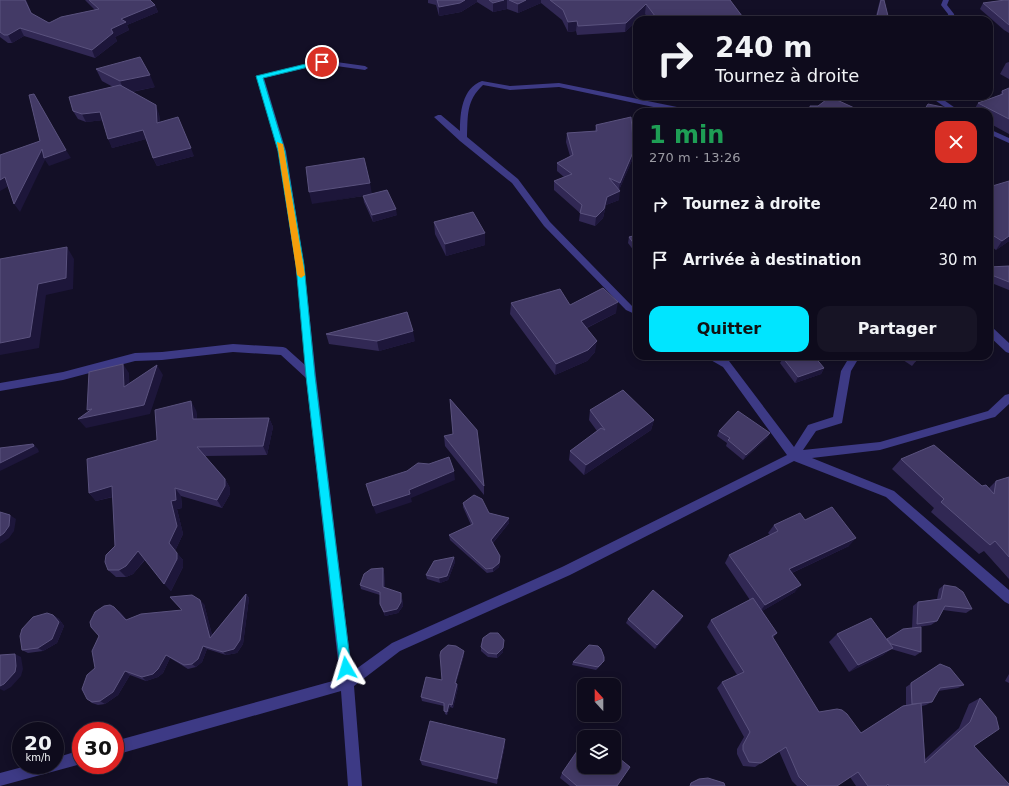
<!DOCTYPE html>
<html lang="fr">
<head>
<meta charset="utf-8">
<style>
	:root { --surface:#0e0b1c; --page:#171425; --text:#f1f3f6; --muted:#9b9ba3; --line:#2e2b3b; --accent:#00e5ff }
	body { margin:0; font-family:"DejaVu Sans",sans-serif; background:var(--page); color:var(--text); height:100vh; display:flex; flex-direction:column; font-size:15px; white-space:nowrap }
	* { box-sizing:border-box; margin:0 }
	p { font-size:13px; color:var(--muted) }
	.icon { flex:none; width:22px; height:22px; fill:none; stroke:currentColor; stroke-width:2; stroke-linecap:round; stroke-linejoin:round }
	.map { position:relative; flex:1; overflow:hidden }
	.details { position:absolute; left:633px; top:108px; width:360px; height:252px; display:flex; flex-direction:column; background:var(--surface); border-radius:12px; box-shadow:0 2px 10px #0003,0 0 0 1px var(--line) }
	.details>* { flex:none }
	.hud { position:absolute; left:633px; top:16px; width:360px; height:84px; border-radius:12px; box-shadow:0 2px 10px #0003,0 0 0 1px var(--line); background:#0e0b1c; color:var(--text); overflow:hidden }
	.needle { width:26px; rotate:339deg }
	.fabs { position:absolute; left:577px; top:678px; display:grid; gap:8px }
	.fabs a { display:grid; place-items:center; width:44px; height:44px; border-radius:8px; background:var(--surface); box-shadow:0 2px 10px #0003,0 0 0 1px var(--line); font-size:20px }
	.speed { position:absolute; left:12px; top:722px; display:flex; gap:8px; font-size:20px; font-weight:700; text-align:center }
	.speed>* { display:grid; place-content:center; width:52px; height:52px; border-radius:50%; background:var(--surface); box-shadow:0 2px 10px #0003,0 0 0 1px var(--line); line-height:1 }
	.speed small { font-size:10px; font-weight:400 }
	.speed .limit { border:6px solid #d22; background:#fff; color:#111 }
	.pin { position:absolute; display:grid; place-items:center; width:34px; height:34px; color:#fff; margin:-17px; border:2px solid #fff; border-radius:50%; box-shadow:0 1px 4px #0007 }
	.me { position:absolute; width:44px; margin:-22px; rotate:353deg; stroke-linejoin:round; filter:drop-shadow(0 0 3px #0008) }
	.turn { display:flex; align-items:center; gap:14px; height:84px; padding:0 16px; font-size:18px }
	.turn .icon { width:52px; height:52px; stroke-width:2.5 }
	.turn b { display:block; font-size:28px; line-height:34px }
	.round { display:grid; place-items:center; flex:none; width:42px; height:42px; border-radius:12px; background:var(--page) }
	.headline { display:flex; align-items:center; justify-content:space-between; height:68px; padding:0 16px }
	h1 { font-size:24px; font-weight:800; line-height:30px; color:#1e9e55 }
	.cta { display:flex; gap:8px; margin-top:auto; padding:8px 16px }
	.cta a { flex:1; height:46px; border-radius:12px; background:var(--accent); color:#111; font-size:16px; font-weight:800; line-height:46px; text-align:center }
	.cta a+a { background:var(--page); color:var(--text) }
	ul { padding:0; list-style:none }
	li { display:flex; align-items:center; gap:12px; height:56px; padding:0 16px }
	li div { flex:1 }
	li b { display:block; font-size:15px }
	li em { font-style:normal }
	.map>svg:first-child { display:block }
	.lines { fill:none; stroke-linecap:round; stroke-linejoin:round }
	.street { fill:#3d3a85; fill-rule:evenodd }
	.wall { fill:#312854 }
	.shaded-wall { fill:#1d163a }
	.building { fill:#433a66; stroke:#5a527e }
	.route { fill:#00e5ff; stroke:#0095a6 }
	.slow { fill:#f59e0b }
</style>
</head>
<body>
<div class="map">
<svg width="1009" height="786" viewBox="0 0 1009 786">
	<rect width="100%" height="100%" fill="#130f26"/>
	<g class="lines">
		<g class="street">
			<path d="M943 0H949L947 5 954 14 955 20H949L948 14 941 5Z"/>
			<path d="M322 60 365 66 368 68 365 70 322 64 264 78 286 151 304 265 316 376 352 672 392 643 562 567 787 455 723 367 709 359 707 356H720L729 361 794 447 808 425 833 417 841 371 850 356H860L851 371 842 423 816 431 803 450 880 442 988 411 1005 395 1009 394V404L995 417 991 418 880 450 812 458 894 491 1009 590V604L1005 602 886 497 794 461 570 575 400 651 354 686 362 786H348L341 691 115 755V741L340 679 306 378 281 355 233 352 162 360 135 361 63 380 0 391V383L63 372 135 353 162 352 233 344 283 347 286 348 305 365 296 265 278 151 257 77Z"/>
			<path d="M482 81 510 86 559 83 677 107 686 112H677L559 87 510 90 483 85C466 101 468 115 467 137L518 179 550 222 632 306 637 308V315L626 310 544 226 512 183 460 141 434 117 438 115H441L460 131C460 113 462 88 482 81Z"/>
			<path d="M929 96H938L961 112H952Z"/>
			<path d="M989 129 1009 138V143L989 134Z"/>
			<path d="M989 326 992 327 1009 343V353L1006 352 989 336Z"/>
			<path d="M81 750V764L0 786V773L30 765H55V758Z"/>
		</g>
	</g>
	<g class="wall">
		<path d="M0 0H26L32 14 49 23 95 10 85 0H150L155 5 158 12 127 25 129 30 115 37 117 41 95 58 24 36 12 43H8L0 37Z"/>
		<path d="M428 0H730L745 20H649L645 14 638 20H637V21L625 32 577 35 576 31 568 32 562 20 541 3 518 13 507 9 493 12 477 2 461 12 439 16 436 5 428 3Z"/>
		<path d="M880 0H884L889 20H875Z"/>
		<path d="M1009 0V33L1004 30 980 9 983 3Z"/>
		<path d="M1009 62V79L1000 74 1006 63Z"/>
		<path d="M96 69 155 87 132 92 159 114 160 123 194 156 157 166 153 158 146 139 112 148 103 120 86 122 78 119 73 111 113 87 102 81Z"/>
		<path d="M1009 88V134L989 123V112H973L978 103 1000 95 1002 91Z"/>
		<path d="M596 125 633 158 619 190V200L606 205 603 218 595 226 579 221 580 213 554 190V181L564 177 557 171V163L570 156 566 142 567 133 595 131Z"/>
		<path d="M989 187 1009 241 996 250 989 245Z"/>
		<path d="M372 194 397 215 373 222 364 202 363 196 312 204Z"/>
		<path d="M434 222 485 245 446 256 435 234Z"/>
		<path d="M637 235V255L628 243 629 237Z"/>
		<path d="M1009 266V290L989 282V267Z"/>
		<path d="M511 303 570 305 616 313 587 328 595 352 587 361 555 375 510 314Z"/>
		<path d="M326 334 415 341 379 351 329 344Z"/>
		<path d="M897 356H915L916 361 912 366Z"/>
		<path d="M783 358 824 368 821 374 795 383 780 363Z"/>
		<path d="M196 410 197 419 269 418 273 427 267 455 205 456 225 479 230 488V494L222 508 181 496 182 508 177 509 183 534 175 551 183 560V567L171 591 145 560 133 574 126 577H116L108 570 115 546 113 497 96 501 89 493Z"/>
		<path d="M590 410 654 420 651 430 584 475 569 460 570 451 597 431 589 420Z"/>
		<path d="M719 431 770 433 767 438 743 460 726 446 727 443 717 436Z"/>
		<path d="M444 436 484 486V495L445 446Z"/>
		<path d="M901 459 989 488 996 481 1009 477V579L984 551 979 554 931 512 934 508 892 469Z"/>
		<path d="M463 503 489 513 509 518V523L493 543 500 560 499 567 493 572 487 573 450 540 449 535 471 525 463 507Z"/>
		<path d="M805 520 849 546 792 573 795 592 762 611 777 633 773 638 819 712 861 733 903 706 906 705V687L940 664 964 685 958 688 938 691 932 702 926 705 922 706 925 759 959 728 969 704 980 698 974 746 1009 786H856L850 777 837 786H797L792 781 779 751 755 767 743 766 737 754V749L744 737 717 688 722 682 737 675 707 627 711 620 750 600 725 563 729 555 770 535 768 533 774 525Z"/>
		<path d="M454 557 455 562 448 580 440 583 427 579 426 575Z"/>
		<path d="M383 568 384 572 385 588 401 593 402 598 403 606 398 613 385 616 380 604V595L361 589 360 585Z"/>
		<path d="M944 585 972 609 966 613 943 610 937 621 931 625 912 628 913 606 918 602 937 599 939 589Z"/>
		<path d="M246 594 249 598 243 644 237 653 226 655 207 649 202 662 196 667 188 669 170 658 163 673 158 677 146 681 130 675 118 695 105 704 98 705 92 703 87 699 95 668 99 636 119 611 127 620 182 610 204 604 212 635Z"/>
		<path d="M53 615 59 619 64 626 57 643 43 651 28 653 22 650Z"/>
		<path d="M628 619 681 620 655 649 626 623Z"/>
		<path d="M837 634 887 639 921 652 915 656 891 649 883 655 849 672 829 642Z"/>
		<path d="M481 647 503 652 497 658 488 657 481 651Z"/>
		<path d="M464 651V655L456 683 457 684 458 687 453 708 450 707 447 715 445 714 444 706 422 701 421 697 442 680Z"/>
		<path d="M573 662 602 664 596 670 572 665Z"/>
		<path d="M1009 674V683L1005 681Z"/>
		<path d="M505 745 497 784 422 765 420 760Z"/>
		<path d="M562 773 617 786H570L560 778Z"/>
	</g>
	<g class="shaded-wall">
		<path d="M25 0H26L35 21 31 13Z"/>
		<path d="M465 0H477V2L461 12 439 16V7Z"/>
		<path d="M504 0H507V9L493 12V3Z"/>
		<path d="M526 0H541V3L518 13V4Z"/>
		<path d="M646 4 645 14 638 20H637V21L625 32 626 23Z"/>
		<path d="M155 5 158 12 127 25 129 30 115 37 117 41 95 58 92 50 121 19Z"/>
		<path d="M577 21 576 31 568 32V22Z"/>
		<path d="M20 28 24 36 12 43 8 35Z"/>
		<path d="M150 75 155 87 125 93 120 81Z"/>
		<path d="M156 105 159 114 161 132 157 123Z"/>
		<path d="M100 112 104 120 86 122 82 114Z"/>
		<path d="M143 130 147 139 112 148 108 139Z"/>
		<path d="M191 148 194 156 157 166 153 158Z"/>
		<path d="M42 149 66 150 71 158 49 166 45 160 20 212 14 204Z"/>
		<path d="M634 150 633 158 618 192 620 183Z"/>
		<path d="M5 177 11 185 0 191V180Z"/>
		<path d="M370 183 372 194 312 204 309 192Z"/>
		<path d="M620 191 619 200 606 205 603 218 595 226 596 217 607 197Z"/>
		<path d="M396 209 397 215 373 222 372 215Z"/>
		<path d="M485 233V245L446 256 445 244Z"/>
		<path d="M1009 236V241L996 250 1002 241Z"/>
		<path d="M67 247 74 259 73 289 46 295 39 348 0 355V343L38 284Z"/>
		<path d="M618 302 616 313 580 331 581 321Z"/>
		<path d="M413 331 415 341 379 351 377 341Z"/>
		<path d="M597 341 595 352 587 361 555 375 556 364Z"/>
		<path d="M123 364 129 373 130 397 124 387Z"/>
		<path d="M157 365 163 375 150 414 86 428 78 419 91 416 87 410 92 409Z"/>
		<path d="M824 368 821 374 795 383 798 377Z"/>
		<path d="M191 401 196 410 198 428 193 419Z"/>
		<path d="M269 418 273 427 267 455 263 446Z"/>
		<path d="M654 420 651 430 584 475 586 465Z"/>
		<path d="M770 433 767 438 743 460 746 455Z"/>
		<path d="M33 444 38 449 39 452 0 471V463Z"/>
		<path d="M454 471 455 480 411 498 412 502 376 514 373 506 409 490Z"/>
		<path d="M225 479 230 488V494L222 508 217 500Z"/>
		<path d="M112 486 119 495 96 501 89 493Z"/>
		<path d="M175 488 181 496 182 508 177 509 183 534 175 551 169 543 171 501Z"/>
		<path d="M10 515 16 519 14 531 9 538 0 544V536Z"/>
		<path d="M509 518V523L491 545V540Z"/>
		<path d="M856 538 849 546 783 577 789 569Z"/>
		<path d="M138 551 145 559 133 574 126 577 119 570Z"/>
		<path d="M177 553 183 560V567L171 591 164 584Z"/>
		<path d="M500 556 499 567 493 572V568Z"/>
		<path d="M454 557 455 562 448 580 440 583 439 578Z"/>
		<path d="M383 568 384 572 385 592 383 587Z"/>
		<path d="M801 585 795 592 759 613 765 605Z"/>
		<path d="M401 593 402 598 403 606 398 613 385 616 384 612Z"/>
		<path d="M246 594 249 598 243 644 237 653 226 655 223 652Z"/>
		<path d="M200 600 204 604 214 642 210 638Z"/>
		<path d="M114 607 119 611 131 624 126 620Z"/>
		<path d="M53 615 59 619 64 626 57 643 43 651 38 648Z"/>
		<path d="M683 616 681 620 655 649 657 645Z"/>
		<path d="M504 640 503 652 497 658V654Z"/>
		<path d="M203 646 207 649 202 662 196 667 192 664Z"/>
		<path d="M893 648 883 655 849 672 858 665Z"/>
		<path d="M464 651V655L455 686V683Z"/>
		<path d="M15 654 21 657 23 669 21 676 11 687 4 691 0 689V686Z"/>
		<path d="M166 655 170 658 163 673 158 677 146 681 142 677Z"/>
		<path d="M125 671 130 675 118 695 105 704 100 701Z"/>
		<path d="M457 684 458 687 453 708 452 705Z"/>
		<path d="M449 704 450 707 447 715V712Z"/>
		<path d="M505 739V745L497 784V779Z"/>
	</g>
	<g class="building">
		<path d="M0 0H25L31 13 49 23 61 17 99 9 89 0H150L155 5 121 19 126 22 111 29 113 33 92 50 20 28 8 35H4L0 32Z"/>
		<path d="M437 0H465L460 3 439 7Z"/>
		<path d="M489 0H504L493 3Z"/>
		<path d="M509 0H526L518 4Z"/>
		<path d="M550 0H730L745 20H701L703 19 687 20H658L646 4 626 23 578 26 577 21 568 22 563 10Z"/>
		<path d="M881 0H884L889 20H876Z"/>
		<path d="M1005 0H1009V25L983 3Z"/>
		<path d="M140 57 150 75 120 81 96 69Z"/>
		<path d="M120 85 156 105 157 123 178 117 191 148 153 158 143 130 108 139 100 112 82 114 73 111 69 97Z"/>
		<path d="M1009 88V119L978 103 1003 94 1002 91Z"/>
		<path d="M34 94 66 150 44 158 42 149 14 204 5 177 0 180V155L40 141 29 95Z"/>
		<path d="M826 100H837L863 112H810V106H818Z"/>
		<path d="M928 104 952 109 949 112H923Z"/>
		<path d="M631 117 634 150 620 183 609 178 620 191 607 197 604 209 596 217 580 213 582 205 554 181 572 174 557 163 573 155 567 133 597 131 596 125Z"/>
		<path d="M364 158 370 183 309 192 306 167Z"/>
		<path d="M1009 181V236L1002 241 989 233V187Z"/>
		<path d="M387 190 396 209 372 215 363 196Z"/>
		<path d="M473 212 485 233 445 244 434 222Z"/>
		<path d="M637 235V248L629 237Z"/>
		<path d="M67 247 66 278 38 284 30 337 0 343V259Z"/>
		<path d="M1009 266V282L989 274V267Z"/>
		<path d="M603 288 618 302 581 321 597 341 588 350 556 364 511 303 560 289 570 305Z"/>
		<path d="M407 312 413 331 377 341 326 334Z"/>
		<path d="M787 356H814L824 368 798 377 783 358Z"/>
		<path d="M909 356H915L916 361Z"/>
		<path d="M123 364 124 387 157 365 144 405 78 419 92 409 87 410 89 372Z"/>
		<path d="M623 390 654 420 586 465 570 451 601 428 605 430 590 410Z"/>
		<path d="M450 399 477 430 484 486 444 436 453 434Z"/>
		<path d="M191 401 193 419 269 418 263 446 197 447 225 479V486L217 500 175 488 176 500 171 501 177 526 169 543 177 553V559L164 584 138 551 126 566 119 570H108L105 562 106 555 115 546 112 486 89 493 87 459 157 440 155 410Z"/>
		<path d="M738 411 770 433 746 455 728 440 730 438 719 431Z"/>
		<path d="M33 444 34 446 0 463V448Z"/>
		<path d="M934 445 982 486 986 485 994 494 996 481 1009 477V557L995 541 990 545 941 502 944 499 901 459Z"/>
		<path d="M449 457 454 471 409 490 410 494 373 506 366 484 407 471 418 463 429 464Z"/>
		<path d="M474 495 482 499 489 513 509 518 491 540 500 556 499 563 493 568 486 569 449 535 473 524 463 503Z"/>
		<path d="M832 507 856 538 789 569 801 585 765 605 729 555 778 531 774 525 800 513 805 520Z"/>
		<path d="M0 512 10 515 9 526 4 533 0 536Z"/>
		<path d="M454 557 447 576 439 578 426 575 434 561Z"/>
		<path d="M383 568V587L401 593V602L397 609 384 612 380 604V592L360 585 364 574 371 569Z"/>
		<path d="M944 585 956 587 963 592 972 609 945 606 937 621 917 624 918 602 941 599Z"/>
		<path d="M653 590 683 616 657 645 628 619Z"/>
		<path d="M246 594 240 640 234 649 223 652 203 646 198 659 192 664 184 665 166 655 158 669 153 674 142 677 125 671 113 692 100 701 92 702 87 699 82 689 87 675 95 668 92 651 99 636 91 627 90 622 95 612 104 606 110 605 114 607 126 620 141 614 182 610 170 597 192 595 200 600 210 638Z"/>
		<path d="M753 598 777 633 772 636 819 712 837 709 842 710 847 714 861 733 903 706 921 703 925 763 970 722 980 698 996 717 999 729 974 746 1009 784V786H889L888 784 886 786H868L858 772 837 786H808L799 777 786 747 761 763 749 762 743 750V745L750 732 722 682 744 672 711 620Z"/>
		<path d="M47 613 53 615 59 622 52 639 38 648 22 650 20 636 22 629 33 617Z"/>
		<path d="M871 618 893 648 858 665 837 634Z"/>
		<path d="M921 627V652L891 644 887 639 903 629Z"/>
		<path d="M490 633H498L504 640 503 648 497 654 488 653 481 647 483 638Z"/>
		<path d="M448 645 456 646 464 651 455 683 457 684 452 705 449 704 447 712 444 711V703L421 697 426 677 442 680 440 655 441 651Z"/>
		<path d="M589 645 598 646 601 649 604 657V661L598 667 573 662Z"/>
		<path d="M15 654 16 666 15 672 4 684 0 686V655Z"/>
		<path d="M940 664 950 668 964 685 940 688 932 702 912 704 911 683Z"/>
		<path d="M430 721 505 739 497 779 420 760Z"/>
		<path d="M590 733 594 737H587Z"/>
		<path d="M584 741V767H614V754L630 767 617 786H577L562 773Z"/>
		<path d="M708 778 724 783 725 786H690L691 783 699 779Z"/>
	</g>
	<path class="route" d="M322 60 325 62V63L263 78 285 151 304 265 315 376 351 668 350 672 346 674 342 672 340 668 306 376 296 265 278 151 256 76Z"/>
	<path class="slow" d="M277 142 283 144 305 275 301 278 297 275Z"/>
</svg>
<div class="fabs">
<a><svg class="needle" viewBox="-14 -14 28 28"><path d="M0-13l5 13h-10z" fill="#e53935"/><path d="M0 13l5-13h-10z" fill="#9b9ba3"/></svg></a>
<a><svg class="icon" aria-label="layers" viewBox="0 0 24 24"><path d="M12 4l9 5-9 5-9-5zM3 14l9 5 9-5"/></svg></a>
</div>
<div class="speed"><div>20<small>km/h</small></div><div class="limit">30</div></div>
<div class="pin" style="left:322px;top:62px;background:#d93025"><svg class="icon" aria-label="arrive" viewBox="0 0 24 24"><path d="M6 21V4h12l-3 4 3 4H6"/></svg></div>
<svg class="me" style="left:346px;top:668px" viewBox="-20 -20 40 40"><path d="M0-17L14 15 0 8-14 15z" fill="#00e5ff" stroke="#fff" stroke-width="4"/></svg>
<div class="hud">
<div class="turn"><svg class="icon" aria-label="right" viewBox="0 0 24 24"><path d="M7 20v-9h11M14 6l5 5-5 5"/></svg><div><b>240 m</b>Tournez à droite</div></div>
</div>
<section class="details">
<div class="headline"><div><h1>1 min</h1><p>270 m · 13:26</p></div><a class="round" style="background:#d93025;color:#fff"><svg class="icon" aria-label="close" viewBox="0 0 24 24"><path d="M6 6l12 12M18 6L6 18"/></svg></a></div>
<ul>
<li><svg class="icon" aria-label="right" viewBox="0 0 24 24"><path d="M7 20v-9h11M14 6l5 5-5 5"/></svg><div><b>Tournez à droite</b></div><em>240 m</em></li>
<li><svg class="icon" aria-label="arrive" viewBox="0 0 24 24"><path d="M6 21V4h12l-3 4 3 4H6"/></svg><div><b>Arrivée à destination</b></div><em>30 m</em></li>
</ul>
<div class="cta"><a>Quitter</a><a>Partager</a></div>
</section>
</div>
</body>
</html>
